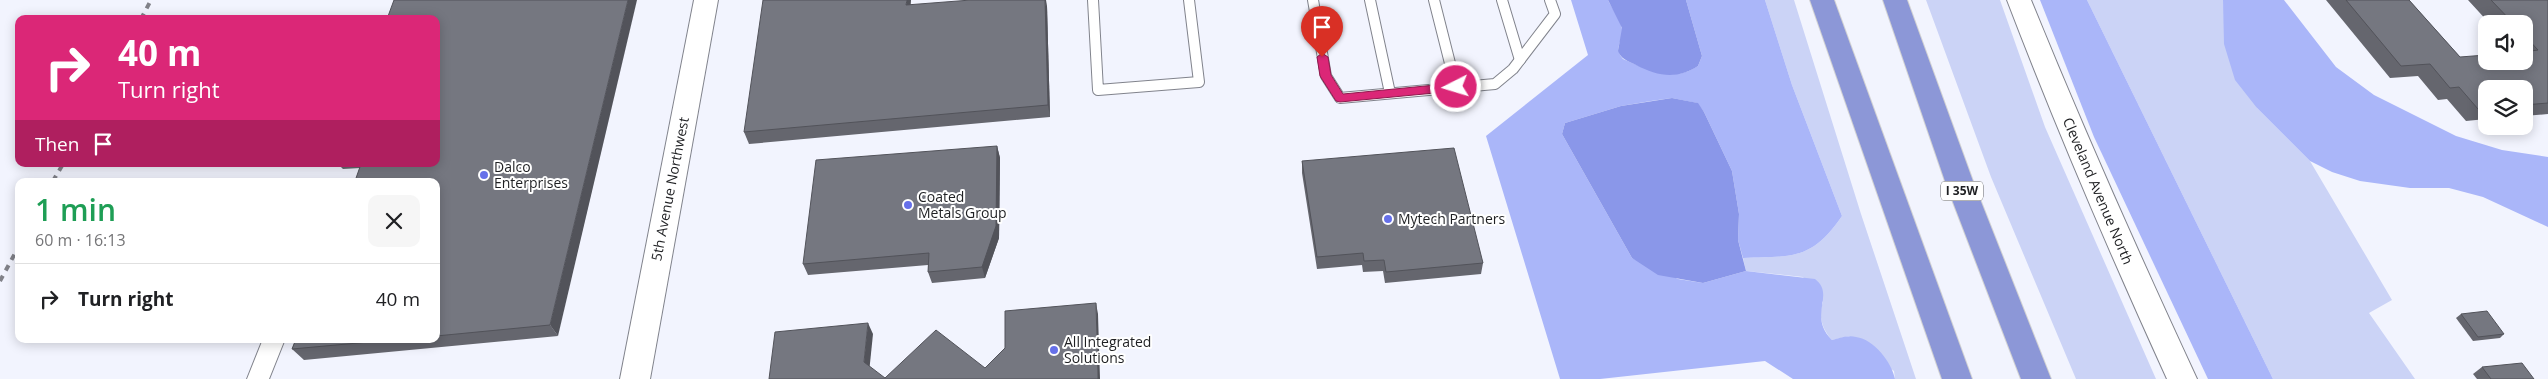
<!DOCTYPE html>
<html lang="en">
<head>
<meta charset="utf-8">
<style>
	:root { --surface:#fff; --page:#f6f6f6; --text:#202124; --muted:#757577; --line:#e0e0e0 }
	body { margin:0; font-family:"Open Sans",sans-serif; background:var(--page); color:var(--text); height:100vh; display:flex; flex-direction:column; font-size:19px; white-space:nowrap }
	* { box-sizing:border-box; margin:0 }
	p { font-size:16px; color:var(--muted) }
	.icon { flex:none; width:28px; height:28px; fill:none; stroke:currentColor; stroke-width:2; stroke-linecap:round; stroke-linejoin:round }
	.map { position:relative; flex:1; overflow:hidden }
	.drawer { position:absolute; left:15px; top:178px; width:425px; height:165px; display:flex; flex-direction:column; background:var(--surface); border-radius:10px; box-shadow:0 2px 12px #0003 }
	.drawer>* { flex:none }
	.hud { position:absolute; left:15px; top:15px; width:425px; height:152px; border-radius:10px; box-shadow:0 2px 12px #0003; background:#db2777; color:#fff; overflow:hidden }
	.controls { position:absolute; left:2478px; top:15px; display:grid; gap:10px }
	.controls a { display:grid; place-items:center; width:55px; height:55px; border-radius:10px; background:var(--surface); box-shadow:0 2px 12px #0003; font-size:25px }
	.pin { position:absolute; display:grid; place-items:center; width:42px; height:42px; color:#fff; margin:-51px -21px; border-radius:50% 50% 50% 0; rotate:-45deg; box-shadow:0 0 5px #0007 }
	.pin .icon { rotate:45deg }
	.me { position:absolute; width:55px; margin:-28px; rotate:265deg; stroke-linejoin:round; filter:drop-shadow(0 0 4px #0008) }
	.turn { display:flex; align-items:center; gap:18px; height:105px; padding:0 20px; font-size:22px }
	.turn .icon { width:65px; height:65px; stroke-width:2.5 }
	.turn b { display:block; font-size:35px; line-height:42px }
	.then { display:flex; align-items:center; height:48px; padding:0 20px; background:#0003; gap:10px; font-size:19px }
	.round { display:grid; place-items:center; flex:none; width:52px; height:52px; border-radius:10px; background:var(--page) }
	.overview { display:flex; align-items:center; justify-content:space-between; height:85px; padding:0 20px }
	h1 { font-size:30px; font-weight:600; line-height:38px; color:#1e9e55 }
	ul { padding:0; list-style:none }
	li { display:flex; align-items:center; gap:15px; height:70px; padding:0 20px; border-top:1px solid var(--line) }
	li div { flex:1 }
	li b { display:block; font-size:19px }
	li em { font-style:normal }
	.map>svg:first-child { display:block }
	.green { fill:#cbd3f6 }
	.forest { fill:#aab6f9 }
	.water { fill:#8a97e9 }
	.lines { fill:none; stroke-linecap:round; stroke-linejoin:round }
	.lane-casing { stroke:#81838c; stroke-width:12 }
	.street-casing { stroke:#81838c; stroke-width:2 }
	.secondary-casing { stroke:#81838c; stroke-width:2 }
	.highway-casing { stroke:#d2d2d3; stroke-width:2 }
	.lane { stroke:#fff; stroke-width:10 }
	.street { fill:#fff; fill-rule:evenodd }
	.secondary { fill:#fff; fill-rule:evenodd }
	.highway { fill:#8c97d7; fill-rule:evenodd }
	.rail { stroke:#818289; stroke-width:4; stroke-dasharray:6 6; stroke-linecap:butt }
	.wall { fill:#65666e }
	.shaded-wall { fill:#52535a }
	.building { fill:#757780; stroke:#52535a }
	.route { fill:#db2777; stroke:#8e194d }
	.poi-dot { fill:#6670e9; stroke:#fff; stroke-width:2 }
	.labels { text-anchor:middle; stroke-width:4; stroke-linejoin:round; paint-order:stroke }
	.shield { fill:#fff; stroke:#626365; stroke-width:1 }
	.shield-label { font-size:12px; font-weight:bold; fill:#1f2023 }
	.poi-label { font-size:14px; fill:#1f2023; stroke:#fff; text-anchor:start }
	.street-label { font-size:14px; fill:#1f2023; stroke:#fff }
</style>
</head>
<body>
<div class="map">
<svg width="2548" height="379" viewBox="0 0 2548 379">
	<rect width="100%" height="100%" fill="#f2f4fe"/>
	<g class="green">
		<path d="M1765 0H1794L1861 214 1916 379H1895L1894 371 1849 336 1832 340C1822 329 1818 316 1823 302L1803 277 1746 271 1743 258C1792 256 1811 261 1842 216L1792 85Z"/>
		<path d="M1926 0H2000L2045 127 2156 379H2076L1991 177Z"/>
		<path d="M2087 0H2223L2225 17 2257 108 2310 161 2392 300 2369 313 2415 379H2273Z"/>
	</g>
	<g class="forest">
		<path d="M1571 0H1608C1612 9 1621 19 1622 29 1623 42 1613 48 1623 59 1649 70 1672 83 1698 66L1702 56 1686 0H1765L1792 85 1842 216C1811 261 1792 256 1743 258L1738 240 1739 214 1732 171 1704 112 1697 103 1672 98 1651 101 1621 106 1565 123 1562 134 1632 258 1678 279 1703 283 1746 271 1815 279C1836 295 1807 315 1832 340 1840 338 1848 335 1856 337 1874 339 1892 363 1895 379H1793L1765 361 1600 379H1560L1486 136 1588 55Z"/>
		<path d="M2040 0H2087L2273 379H2208L2094 137Z"/>
		<path d="M2223 0H2284L2336 67 2374 95 2456 136 2502 150 2548 157V227L2483 197 2449 188H2410L2360 181 2332 172 2310 161 2257 108 2235 80 2224 44Z"/>
	</g>
	<g class="water">
		<path d="M1608 0H1686L1702 56 1698 66C1677 80 1657 76 1636 65 1628 61 1621 59 1618 51L1622 28Z"/>
		<path d="M1672 98 1698 103 1704 112 1732 171 1739 214 1738 240 1746 271 1703 283 1658 275 1632 258 1562 134 1565 123 1621 106Z"/>
	</g>
	<g class="lines">
		<g class="lane-casing">
			<g id="lane">
				<path d="M1093 0 1098 90 1199 82 1189 0"/>
				<path d="M1313 0 1326 76 1340 98 1495 84 1513 69 1555 14 1550 0"/>
				<path d="M1370 0 1390 93"/>
				<path d="M1434 0 1456 87"/>
				<path d="M1502 0 1520 60"/>
			</g>
		</g>
		<g class="street-casing">
			<path id="street" d="M263 339H285L269 379H247Z"/>
		</g>
		<g class="secondary-casing">
			<g id="secondary">
				<path d="M694 0H718L650 379H620Z"/>
				<path d="M2007 0H2031C2083 128 2139 254 2197 379H2167C2110 254 2056 128 2007 0Z"/>
			</g>
		</g>
		<g class="highway-casing">
			<g id="highway">
				<path d="M1810 0H1834L1972 379H1942Z"/>
				<path d="M1883 0H1907L1974 184 2051 379H2021L1946 184Z"/>
			</g>
		</g>
		<use href="#lane" class="lane"/>
		<use href="#street" class="street"/>
		<use href="#secondary" class="secondary"/>
		<use href="#highway" class="highway"/>
		<g class="rail">
			<path d="M141 19 151 0"/>
			<path d="M53 181 63 164"/>
			<path d="M0 281 19 246"/>
		</g>
	</g>
	<g class="wall">
		<path d="M2326 0H2409L2460 57 2524 61V24H2490L2468 0H2548V114L2524 116V89H2486V119L2466 121 2447 99 2438 100 2418 76 2390 78Z"/>
		<path d="M910 5 1047 6 1050 117 749 144 744 132Z"/>
		<path d="M997 146 1000 158 999 238 985 278 932 283 928 272V265L808 275 803 264Z"/>
		<path d="M1302 161 1483 263 1481 274 1385 283 1383 271 1363 272 1362 265 1317 269 1302 173Z"/>
		<path d="M338 164H436L558 336 304 360 292 349 296 339H436V181L360 168 343 169Z"/>
		<path d="M2461 314 2504 334 2500 338 2473 341 2456 318Z"/>
		<path d="M2482 367 2534 379H2477L2473 374Z"/>
	</g>
	<g class="shaded-wall">
		<path d="M628 0H637L558 336 550 325Z"/>
		<path d="M907 0H911L910 18 906 5Z"/>
		<path d="M1045 0H1046L1047 6 1050 117 1048 105Z"/>
		<path d="M997 146 1000 158 999 238 985 278 982 267Z"/>
		<path d="M1096 303 1098 314 1100 379H1098Z"/>
		<path d="M868 323 873 334 869 373 864 362Z"/>
	</g>
	<g class="building">
		<path d="M394 0H628L550 325 436 336V181H355L361 164H436V19H387Z"/>
		<path d="M763 0H907L906 5 971 0H1045L1048 105 744 132Z"/>
		<path d="M2346 0H2409L2460 57 2486 55V61H2524V52L2538 50 2524 35V24H2514L2491 0H2548V103L2524 105V89H2486V108L2478 109 2459 87 2450 88 2430 64 2401 66Z"/>
		<path d="M997 146 996 226 982 267 928 272 929 253 803 264 816 160Z"/>
		<path d="M1454 148 1483 263 1386 272 1384 260 1364 261 1363 253 1317 257 1302 161Z"/>
		<path d="M1096 303 1098 379H769L775 332 868 323 864 362 885 378 936 330 985 368 1005 348V311Z"/>
		<path d="M2487 311 2504 334 2478 337 2461 314Z"/>
		<path d="M296 339H402L292 349Z"/>
		<path d="M2522 363 2534 379H2491L2482 367Z"/>
	</g>
	<path class="route" d="M1322 53 1328 57 1331 75 1343 94 1456 83 1462 87 1456 91 1340 102 1336 101 1320 76 1317 57Z"/>
	<g class="poi-dot">
		<circle cx="484" cy="175" r="5"/>
		<circle cx="908" cy="205" r="5"/>
		<circle cx="1388" cy="219" r="5"/>
		<circle cx="1054" cy="350" r="5"/>
	</g>
	<g class="labels">
		<rect class="shield" x="1941" y="181.5" width="42" height="19" rx="4"/>
		<g class="shield-label">
			<text x="1962" y="195">I 35W</text>
		</g>
		<g class="poi-label">
			<text x="494" y="172">Dalco<tspan x="494" dy="16">Enterprises</tspan></text>
			<text x="918" y="202">Coated<tspan x="918" dy="16">Metals Group</tspan></text>
			<text x="1398" y="224">Mytech Partners</text>
			<text x="1064" y="347">All Integrated<tspan x="1064" dy="16">Solutions</tspan></text>
		</g>
		<g class="street-label">
			<text transform="translate(670 189) rotate(-79)" y="5">5th Avenue Northwest</text>
			<text transform="translate(2098 191) rotate(67)" y="5">Cleveland Avenue North</text>
		</g>
	</g>
</svg>
<div class="controls">
<a><svg class="icon" aria-label="sound" viewBox="0 0 24 24"><path d="M4 9h4l5-4v14l-5-4H4zM17 9q2 3 0 6"/></svg></a>
<a><svg class="icon" aria-label="layers" viewBox="0 0 24 24"><path d="M12 4l9 5-9 5-9-5zM3 14l9 5 9-5"/></svg></a>
</div>
<div class="pin" style="left:1322px;top:57px;background:#d93025"><svg class="icon" aria-label="arrive" viewBox="0 0 24 24"><path d="M6 21V4h12l-3 4 3 4H6"/></svg></div>
<svg class="me" style="left:1456px;top:87px" viewBox="-20 -20 40 40"><circle r="17" fill="#db2777" stroke="#fff" stroke-width="3"/><path d="M0-11L8 9 0 5-8 9z" fill="#fff"/></svg>
<div class="hud">
<div class="turn"><svg class="icon" aria-label="right" viewBox="0 0 24 24"><path d="M7 20v-9h11M14 6l5 5-5 5"/></svg><div><b>40 m</b>Turn right</div></div>
<div class="then">Then<svg class="icon" aria-label="arrive" viewBox="0 0 24 24"><path d="M6 21V4h12l-3 4 3 4H6"/></svg></div>
</div>
<section class="drawer">
<div class="overview"><div><h1>1 min</h1><p>60 m · 16:13</p></div><a class="round"><svg class="icon" aria-label="close" viewBox="0 0 24 24"><path d="M6 6l12 12M18 6L6 18"/></svg></a></div>
<ul>
<li><svg class="icon" aria-label="right" viewBox="0 0 24 24"><path d="M7 20v-9h11M14 6l5 5-5 5"/></svg><div><b>Turn right</b></div><em>40 m</em></li>
</ul>
</section>
</div>
</body>
</html>
